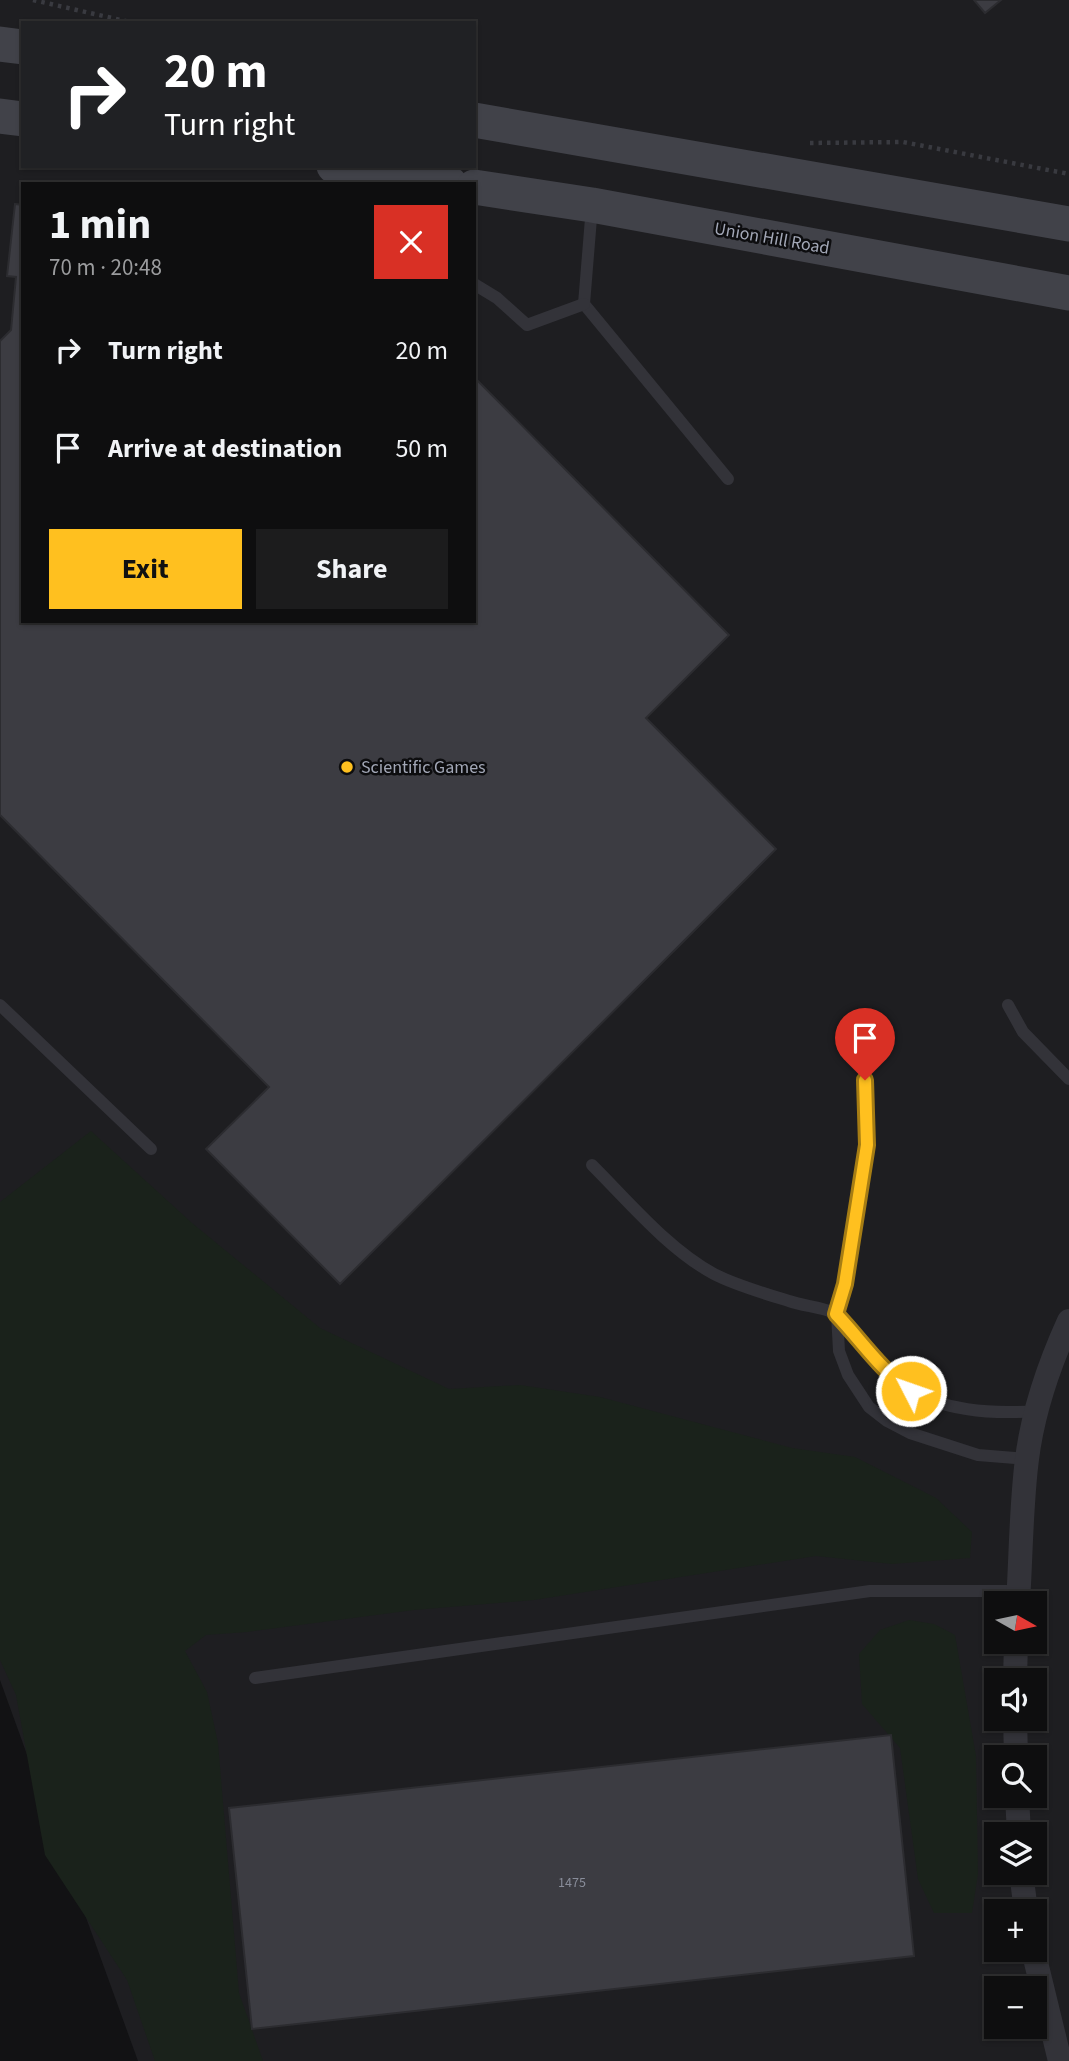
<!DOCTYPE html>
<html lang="en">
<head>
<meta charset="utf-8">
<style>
	:root { --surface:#0e0e0f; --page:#1c1c1d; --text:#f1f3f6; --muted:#9b9c9e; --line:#2e2e2f; --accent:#ffc01f }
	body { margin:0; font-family:"Source Sans 3",sans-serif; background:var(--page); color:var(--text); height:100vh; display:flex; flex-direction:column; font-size:26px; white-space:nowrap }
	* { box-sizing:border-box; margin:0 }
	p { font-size:23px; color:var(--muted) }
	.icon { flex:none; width:38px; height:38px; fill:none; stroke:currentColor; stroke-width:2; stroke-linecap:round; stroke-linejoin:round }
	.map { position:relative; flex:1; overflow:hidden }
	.details { position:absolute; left:21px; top:182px; width:455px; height:441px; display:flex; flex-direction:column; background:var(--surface); border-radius:0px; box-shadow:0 2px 5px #0004,0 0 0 2px var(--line) }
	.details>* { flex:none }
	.top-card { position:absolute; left:21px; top:21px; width:455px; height:147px; border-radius:0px; box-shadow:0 2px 5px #0004,0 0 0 2px var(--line); background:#202124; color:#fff; overflow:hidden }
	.needle { width:46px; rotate:99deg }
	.controls { position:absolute; left:984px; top:1591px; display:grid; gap:14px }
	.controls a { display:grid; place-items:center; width:63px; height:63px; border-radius:0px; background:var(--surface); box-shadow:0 2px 5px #0004,0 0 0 2px var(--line); font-size:35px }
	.pin { position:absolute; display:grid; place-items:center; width:60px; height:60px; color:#fff; margin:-72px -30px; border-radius:50% 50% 50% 0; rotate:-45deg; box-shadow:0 0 7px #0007 }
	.pin .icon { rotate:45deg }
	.me { position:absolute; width:77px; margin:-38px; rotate:311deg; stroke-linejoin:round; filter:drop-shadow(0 0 5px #0008) }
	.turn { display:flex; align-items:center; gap:24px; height:147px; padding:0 28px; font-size:32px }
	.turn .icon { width:91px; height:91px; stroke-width:2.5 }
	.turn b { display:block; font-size:49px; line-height:60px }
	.round { display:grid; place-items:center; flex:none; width:74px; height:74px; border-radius:0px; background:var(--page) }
	.headline { display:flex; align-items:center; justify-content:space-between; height:119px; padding:0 28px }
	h1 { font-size:42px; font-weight:700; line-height:52px }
	.button { display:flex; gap:14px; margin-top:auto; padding:14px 28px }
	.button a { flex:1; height:80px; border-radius:0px; background:var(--accent); color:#111; font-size:28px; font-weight:700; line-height:80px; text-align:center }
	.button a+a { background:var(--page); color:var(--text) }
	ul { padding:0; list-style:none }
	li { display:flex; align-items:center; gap:21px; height:98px; padding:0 28px }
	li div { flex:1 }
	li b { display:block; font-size:26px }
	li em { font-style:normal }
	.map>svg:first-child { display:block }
	.built { fill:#1e1e21; fill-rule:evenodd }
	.green { fill:#1a221b }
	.building { fill:#3c3c42; stroke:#2c2c30; stroke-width:2 }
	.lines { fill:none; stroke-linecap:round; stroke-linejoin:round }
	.path { stroke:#393a40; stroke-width:4.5; stroke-dasharray:3.5 5; stroke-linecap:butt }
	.lane { stroke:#333339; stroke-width:12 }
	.street { stroke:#333339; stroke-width:24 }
	.secondary { stroke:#414249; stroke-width:35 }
	.route-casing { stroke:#a67d14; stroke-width:18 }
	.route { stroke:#ffc01f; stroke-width:12 }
	.poi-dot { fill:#ffc01f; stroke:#0d0d0f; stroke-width:2.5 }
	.labels { text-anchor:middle; stroke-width:5; stroke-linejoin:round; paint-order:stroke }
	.number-label { font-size:14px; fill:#888c99 }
	.street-label { font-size:18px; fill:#a2a7b6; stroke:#0d0d0f }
	.poi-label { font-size:18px; fill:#a2a7b6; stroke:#0d0d0f; text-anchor:start }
</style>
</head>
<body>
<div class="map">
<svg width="1069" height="2061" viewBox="0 0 1069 2061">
	<rect width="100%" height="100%" fill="#121214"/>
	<path class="built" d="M0 0H1069V2061H138L0 1680ZM23 23H474V166H23ZM23 184H474V621H23ZM996 1603H1034V1642H996ZM996 1680H1034V1718H996ZM996 1757H1034V1796H996ZM996 1834H1034V1872H996ZM996 1911H1034V1950H996ZM996 1988H1034V2026H996Z"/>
	<g class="green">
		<path d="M91 1131 192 1223 320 1328 449 1389 520 1385 600 1397 792 1448 855 1457 936 1498 972 1532 970 1558 892 1564 816 1556 534 1600 414 1610 247 1632 206 1635 185 1651 207 1692 218 1743 239 1993 263 2061H155L127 1980 45 1855 16 1695 0 1660V1202Z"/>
		<path d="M909 1620 934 1624 955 1635 976 1756 978 1874 972 1913H934L918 1879 900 1748 862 1704 859 1654 880 1630Z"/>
	</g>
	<g class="building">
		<path d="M974 0H1001L985 13Z"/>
		<path d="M15 204 23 205V621H474V377L729 635 646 718 776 849 340 1284 206 1149 269 1087 0 815V341L11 330 16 277 7 276Z"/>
		<path d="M891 1735 914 1956 252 2029 229 1808Z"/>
	</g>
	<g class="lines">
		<g class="path">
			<path d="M33 0 134 23"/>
			<path d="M810 143 903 142 1069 174"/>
		</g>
		<g class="lane">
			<path d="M592 206 584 304 728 479"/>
			<path d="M474 284 497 298 527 325 584 304"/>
			<path d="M0 1005 151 1149"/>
			<path d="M1008 1005 1023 1032 1069 1079"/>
			<path d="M865 1080 867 1145 845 1284 837 1314 839 1351 848 1375 869 1407 887 1421 910 1433 978 1455 1027 1459"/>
			<path d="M592 1165C629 1202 668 1249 714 1274 735 1285 766 1294 789 1301 803 1306 821 1307 835 1313 848 1320 871 1352 881 1365 917 1410 982 1415 1037 1411"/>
			<path d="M255 1678 870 1591H1019"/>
		</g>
		<g class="street">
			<path d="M1018 1603C1021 1555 1021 1506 1027 1459 1033 1411 1049 1365 1069 1321"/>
			<path d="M1015 1680 1016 1642"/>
			<path d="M1015 1718 1016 1757"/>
			<path d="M1017 1796 1019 1834"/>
			<path d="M1021 1872 1026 1911"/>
			<path d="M1033 1950 1060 2061"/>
		</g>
		<g class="secondary">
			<path d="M0 44 23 47"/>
			<path d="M0 116 23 119"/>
			<path d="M474 120 1069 224"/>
			<path d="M334 166 450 184"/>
			<path d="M474 187 592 205 1069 293"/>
		</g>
	</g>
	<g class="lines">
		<g class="route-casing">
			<path id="route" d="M865 1080 867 1145 845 1284 836 1314C861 1340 881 1371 911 1391"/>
		</g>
		<use href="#route" class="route"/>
	</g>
	<circle class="poi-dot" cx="347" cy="767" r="7"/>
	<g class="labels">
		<g class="number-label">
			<text x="572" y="1887">1475</text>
		</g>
		<g class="street-label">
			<text transform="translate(772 238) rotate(10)" y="6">Union Hill Road</text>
		</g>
		<g class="poi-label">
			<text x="361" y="773">Scientific Games</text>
		</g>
	</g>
</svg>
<div class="controls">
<a><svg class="needle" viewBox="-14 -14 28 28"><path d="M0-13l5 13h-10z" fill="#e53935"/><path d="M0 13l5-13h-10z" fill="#9b9c9e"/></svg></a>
<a><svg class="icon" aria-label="sound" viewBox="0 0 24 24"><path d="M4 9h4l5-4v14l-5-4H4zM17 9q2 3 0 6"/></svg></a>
<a><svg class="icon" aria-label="search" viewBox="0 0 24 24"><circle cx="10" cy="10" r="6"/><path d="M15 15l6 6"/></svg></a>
<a><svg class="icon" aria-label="layers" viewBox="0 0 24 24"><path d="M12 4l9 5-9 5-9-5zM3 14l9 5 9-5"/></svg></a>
<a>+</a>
<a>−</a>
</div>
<div class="pin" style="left:865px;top:1080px;background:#d93025"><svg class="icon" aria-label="arrive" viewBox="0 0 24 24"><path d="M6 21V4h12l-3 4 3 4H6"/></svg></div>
<svg class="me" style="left:911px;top:1391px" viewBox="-20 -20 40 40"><circle r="17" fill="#ffc01f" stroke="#fff" stroke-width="3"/><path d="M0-11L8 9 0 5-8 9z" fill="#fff"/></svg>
<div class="top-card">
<div class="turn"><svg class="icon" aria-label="right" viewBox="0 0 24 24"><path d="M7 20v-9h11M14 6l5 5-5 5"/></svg><div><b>20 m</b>Turn right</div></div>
</div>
<section class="details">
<div class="headline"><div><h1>1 min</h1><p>70 m · 20:48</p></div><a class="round" style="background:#d93025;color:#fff"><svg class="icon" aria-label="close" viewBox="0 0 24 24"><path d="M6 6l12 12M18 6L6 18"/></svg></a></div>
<ul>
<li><svg class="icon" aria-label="right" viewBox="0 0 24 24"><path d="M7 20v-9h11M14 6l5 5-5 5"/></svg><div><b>Turn right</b></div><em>20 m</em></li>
<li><svg class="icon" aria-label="arrive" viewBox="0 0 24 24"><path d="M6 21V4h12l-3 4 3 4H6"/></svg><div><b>Arrive at destination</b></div><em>50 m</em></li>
</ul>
<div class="button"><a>Exit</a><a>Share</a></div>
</section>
</div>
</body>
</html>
